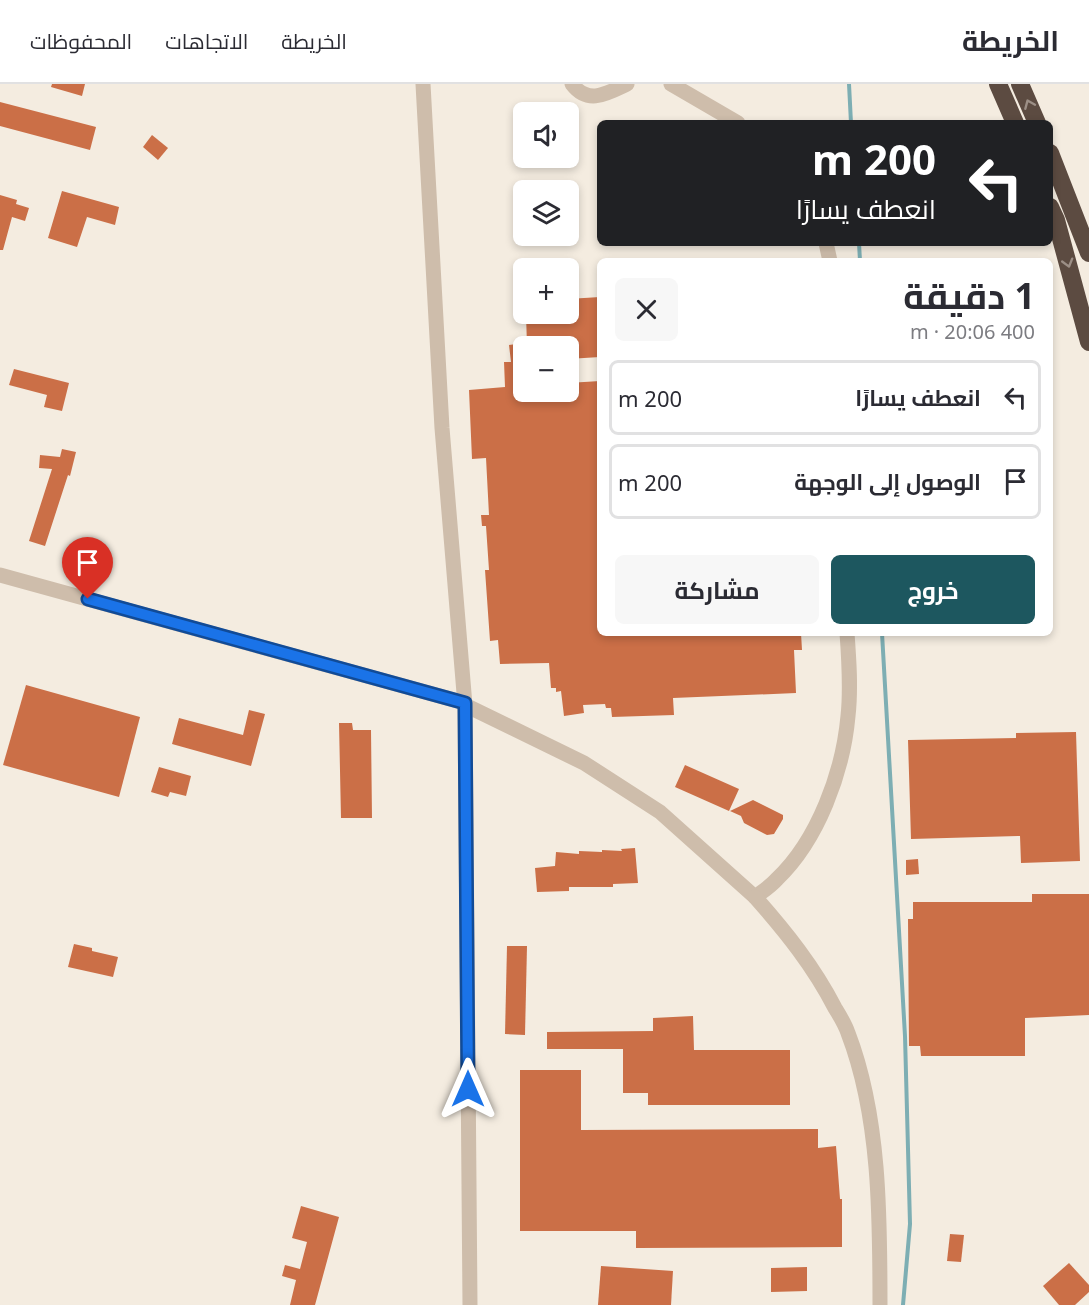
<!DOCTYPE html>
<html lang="ar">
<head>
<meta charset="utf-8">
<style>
	:root { --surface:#fff; --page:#f7f7f7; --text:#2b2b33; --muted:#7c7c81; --line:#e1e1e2; --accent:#1d575f }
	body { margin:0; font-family:"Noto Sans",Cairo,sans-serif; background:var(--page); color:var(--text); direction:rtl; height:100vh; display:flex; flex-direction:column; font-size:22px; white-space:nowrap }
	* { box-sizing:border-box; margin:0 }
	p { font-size:20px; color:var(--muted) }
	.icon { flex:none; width:33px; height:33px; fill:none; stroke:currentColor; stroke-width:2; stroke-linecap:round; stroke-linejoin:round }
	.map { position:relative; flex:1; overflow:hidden; direction:ltr }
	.drawer { position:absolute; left:597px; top:174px; width:456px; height:378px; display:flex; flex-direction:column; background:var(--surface); border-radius:9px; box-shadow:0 3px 9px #0003; direction:rtl }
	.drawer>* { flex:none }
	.banner { position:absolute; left:597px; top:36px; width:456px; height:126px; border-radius:9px; box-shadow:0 3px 9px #0003; direction:rtl; background:#202124; color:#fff; overflow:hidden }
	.controls { position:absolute; left:513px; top:18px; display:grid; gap:12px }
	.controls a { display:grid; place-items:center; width:66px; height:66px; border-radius:9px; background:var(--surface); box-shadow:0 3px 9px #0003; font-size:30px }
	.pin { position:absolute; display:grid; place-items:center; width:51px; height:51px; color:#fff; margin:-62px -26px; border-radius:50% 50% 50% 0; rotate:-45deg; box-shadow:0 0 6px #0007 }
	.pin .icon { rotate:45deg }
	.me { position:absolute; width:66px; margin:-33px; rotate:0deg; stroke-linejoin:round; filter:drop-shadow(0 0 4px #0008) }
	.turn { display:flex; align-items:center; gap:21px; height:126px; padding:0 18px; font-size:27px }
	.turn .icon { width:78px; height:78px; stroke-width:2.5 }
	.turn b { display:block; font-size:42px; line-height:51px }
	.round { display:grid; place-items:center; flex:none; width:63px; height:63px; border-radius:9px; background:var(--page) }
	.headline { display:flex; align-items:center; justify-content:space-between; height:102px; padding:0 18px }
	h1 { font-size:36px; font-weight:700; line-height:45px }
	.primary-button { display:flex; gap:12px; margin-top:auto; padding:12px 18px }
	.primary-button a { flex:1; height:69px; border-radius:9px; background:var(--accent); color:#fff; font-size:24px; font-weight:700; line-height:69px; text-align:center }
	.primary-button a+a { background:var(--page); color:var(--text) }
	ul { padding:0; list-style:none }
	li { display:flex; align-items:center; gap:18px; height:75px; margin:0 12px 9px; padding:0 6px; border:3px solid var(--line); border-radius:9px }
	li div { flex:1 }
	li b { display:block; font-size:22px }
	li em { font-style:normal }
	header { display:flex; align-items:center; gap:36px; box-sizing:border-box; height:84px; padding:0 30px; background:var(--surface); border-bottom:2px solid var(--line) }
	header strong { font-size:28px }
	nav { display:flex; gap:33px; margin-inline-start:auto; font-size:21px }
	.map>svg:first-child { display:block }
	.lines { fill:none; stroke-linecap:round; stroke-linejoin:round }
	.stream { stroke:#7daeb3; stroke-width:4 }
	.building { fill:#cb6f47 }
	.minor { stroke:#cebdab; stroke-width:15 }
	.highway { stroke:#5c4b41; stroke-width:18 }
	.oneway { stroke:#9c8f86 }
	.route-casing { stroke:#114b97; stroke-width:15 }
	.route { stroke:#1a73e8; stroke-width:10 }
</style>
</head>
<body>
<header>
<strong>الخريطة</strong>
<nav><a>الخريطة</a><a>الاتجاهات</a><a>المحفوظات</a></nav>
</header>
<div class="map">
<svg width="1089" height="1221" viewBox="0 0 1089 1221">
	<rect width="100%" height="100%" fill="#f4ece0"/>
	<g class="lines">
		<g class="stream">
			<path d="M849 0 851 39"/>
			<path d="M859 159 860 177"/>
			<path d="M882 549 905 952 910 1140 903 1221"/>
		</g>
	</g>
	<g class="building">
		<path d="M52 0H85L82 12 51 3Z"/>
		<path d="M0 18 96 43 90 66 0 42Z"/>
		<path d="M152 51 168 64 158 76 143 63Z"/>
		<path d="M62 107 119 123 115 141 87 133 77 163 48 154Z"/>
		<path d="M0 111 17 116 16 120 29 124 25 137 12 133 3 166H0Z"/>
		<path d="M600 213V273L568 275V262H527L526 230H568V215Z"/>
		<path d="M524 259V308H568V299L600 297V549H801L802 566H794L796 609 673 614 674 631 612 633 611 624H606L605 620 583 621 584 629 564 632 561 607 556 608V604H551L549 579 500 580 498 556 490 557 485 486H489L486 442H482L481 431H489L486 374 472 375 469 306 505 303 504 278H511L509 261Z"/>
		<path d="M14 285 69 299 62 327 44 323 47 311 9 301Z"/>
		<path d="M62 365 76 368 70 392 68 391 45 462 29 457 52 385 39 384 40 371 60 373Z"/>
		<path d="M26 601 140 633 119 713 3 681Z"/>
		<path d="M249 626 265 630 251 682 172 660 179 634 243 651Z"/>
		<path d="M339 639H352L353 646H371L372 734H341Z"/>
		<path d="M1076 648 1080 777 1021 779 1020 752 911 755 908 656 1016 654V649Z"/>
		<path d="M685 681 739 705 729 727 675 703Z"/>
		<path d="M159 683 191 692 186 712 170 708 168 713 151 708Z"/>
		<path d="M753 716 783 731V735L774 750 767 751 744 739 741 732 730 727Z"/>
		<path d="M635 764 638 799 613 800V803H569V807L537 808 535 784 555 782 556 768 579 770V767L602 768V766L622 767 621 765Z"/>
		<path d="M918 775 919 790 906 791V776Z"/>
		<path d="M1032 810H1089V931L1025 934V972H921L920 962H909L908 835H913V818H1032Z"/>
		<path d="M74 860 92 864V867L118 873 113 893 68 883Z"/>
		<path d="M507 862H527L525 951 505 950Z"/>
		<path d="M693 932 694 966H790V1021H648V1009H623V965H547V948L653 947V934Z"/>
		<path d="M520 986H581V1046L818 1045V1064L836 1062 840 1115H842V1163L636 1164V1147H520Z"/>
		<path d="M301 1122 339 1133 315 1221H290L296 1196 282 1192 285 1181 300 1185 307 1158 292 1154Z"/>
		<path d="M950 1150 964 1151 961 1178 947 1177Z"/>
		<path d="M1069 1179 1089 1201V1208L1075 1221H1059L1043 1202Z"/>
		<path d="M601 1182 673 1187 671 1221H598Z"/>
		<path d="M807 1183V1207L771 1208V1184Z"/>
	</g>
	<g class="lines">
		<g class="minor">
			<path d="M423 0 442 344 465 621 470 1221"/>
			<path d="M572 0C588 21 606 10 627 0"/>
			<path d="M671 0 738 39"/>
			<path d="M826 159 830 177"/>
			<path d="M0 491 465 619"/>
			<path d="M465 621 584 679 660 728 755 813C763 807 771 802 777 795 818 756 843 688 848 632 851 605 849 576 847 549"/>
			<path d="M755 813C786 848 814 883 835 924 840 932 845 940 848 949 880 1032 880 1133 880 1221"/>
		</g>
		<g class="highway">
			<path d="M998 0 1015 39"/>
			<path d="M1020 0 1037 39"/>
			<path d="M1050 69 1089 169"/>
			<path d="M1050 123 1056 136 1089 258"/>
		</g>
	</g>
	<defs><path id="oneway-chevron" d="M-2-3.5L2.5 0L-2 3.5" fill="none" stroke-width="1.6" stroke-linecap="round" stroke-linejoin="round" transform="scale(1.5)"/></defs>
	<g class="oneway">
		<use href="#oneway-chevron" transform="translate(1029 20) rotate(-113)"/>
		<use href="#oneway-chevron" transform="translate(1068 179) rotate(74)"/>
	</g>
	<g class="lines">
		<g class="route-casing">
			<path id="route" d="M88 515 465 619 468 1005"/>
		</g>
		<use href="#route" class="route"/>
	</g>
</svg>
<div class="controls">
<a><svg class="icon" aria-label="sound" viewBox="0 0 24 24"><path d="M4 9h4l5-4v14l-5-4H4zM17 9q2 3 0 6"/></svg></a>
<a><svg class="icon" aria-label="layers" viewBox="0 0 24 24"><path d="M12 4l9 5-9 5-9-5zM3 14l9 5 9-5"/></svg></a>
<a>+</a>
<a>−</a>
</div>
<div class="pin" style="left:88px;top:515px;background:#d93025"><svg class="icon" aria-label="arrive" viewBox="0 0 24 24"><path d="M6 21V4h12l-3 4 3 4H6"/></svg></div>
<svg class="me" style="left:468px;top:1005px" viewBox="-20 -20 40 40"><path d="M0-17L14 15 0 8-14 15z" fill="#1a73e8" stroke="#fff" stroke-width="4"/></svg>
<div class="banner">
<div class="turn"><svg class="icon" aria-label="left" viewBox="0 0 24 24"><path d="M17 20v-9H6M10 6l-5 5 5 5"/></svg><div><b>200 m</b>انعطف يسارًا</div></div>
</div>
<section class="drawer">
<div class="headline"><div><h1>1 دقيقة</h1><p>400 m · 20:06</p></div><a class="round"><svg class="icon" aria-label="close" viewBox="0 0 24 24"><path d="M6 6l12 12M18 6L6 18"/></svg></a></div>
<ul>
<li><svg class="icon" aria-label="left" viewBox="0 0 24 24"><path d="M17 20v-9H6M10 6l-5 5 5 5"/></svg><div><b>انعطف يسارًا</b></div><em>200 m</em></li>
<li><svg class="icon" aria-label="arrive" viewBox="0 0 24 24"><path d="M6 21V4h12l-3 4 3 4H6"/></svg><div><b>الوصول إلى الوجهة</b></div><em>200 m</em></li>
</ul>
<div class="primary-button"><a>خروج</a><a>مشاركة</a></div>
</section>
</div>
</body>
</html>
